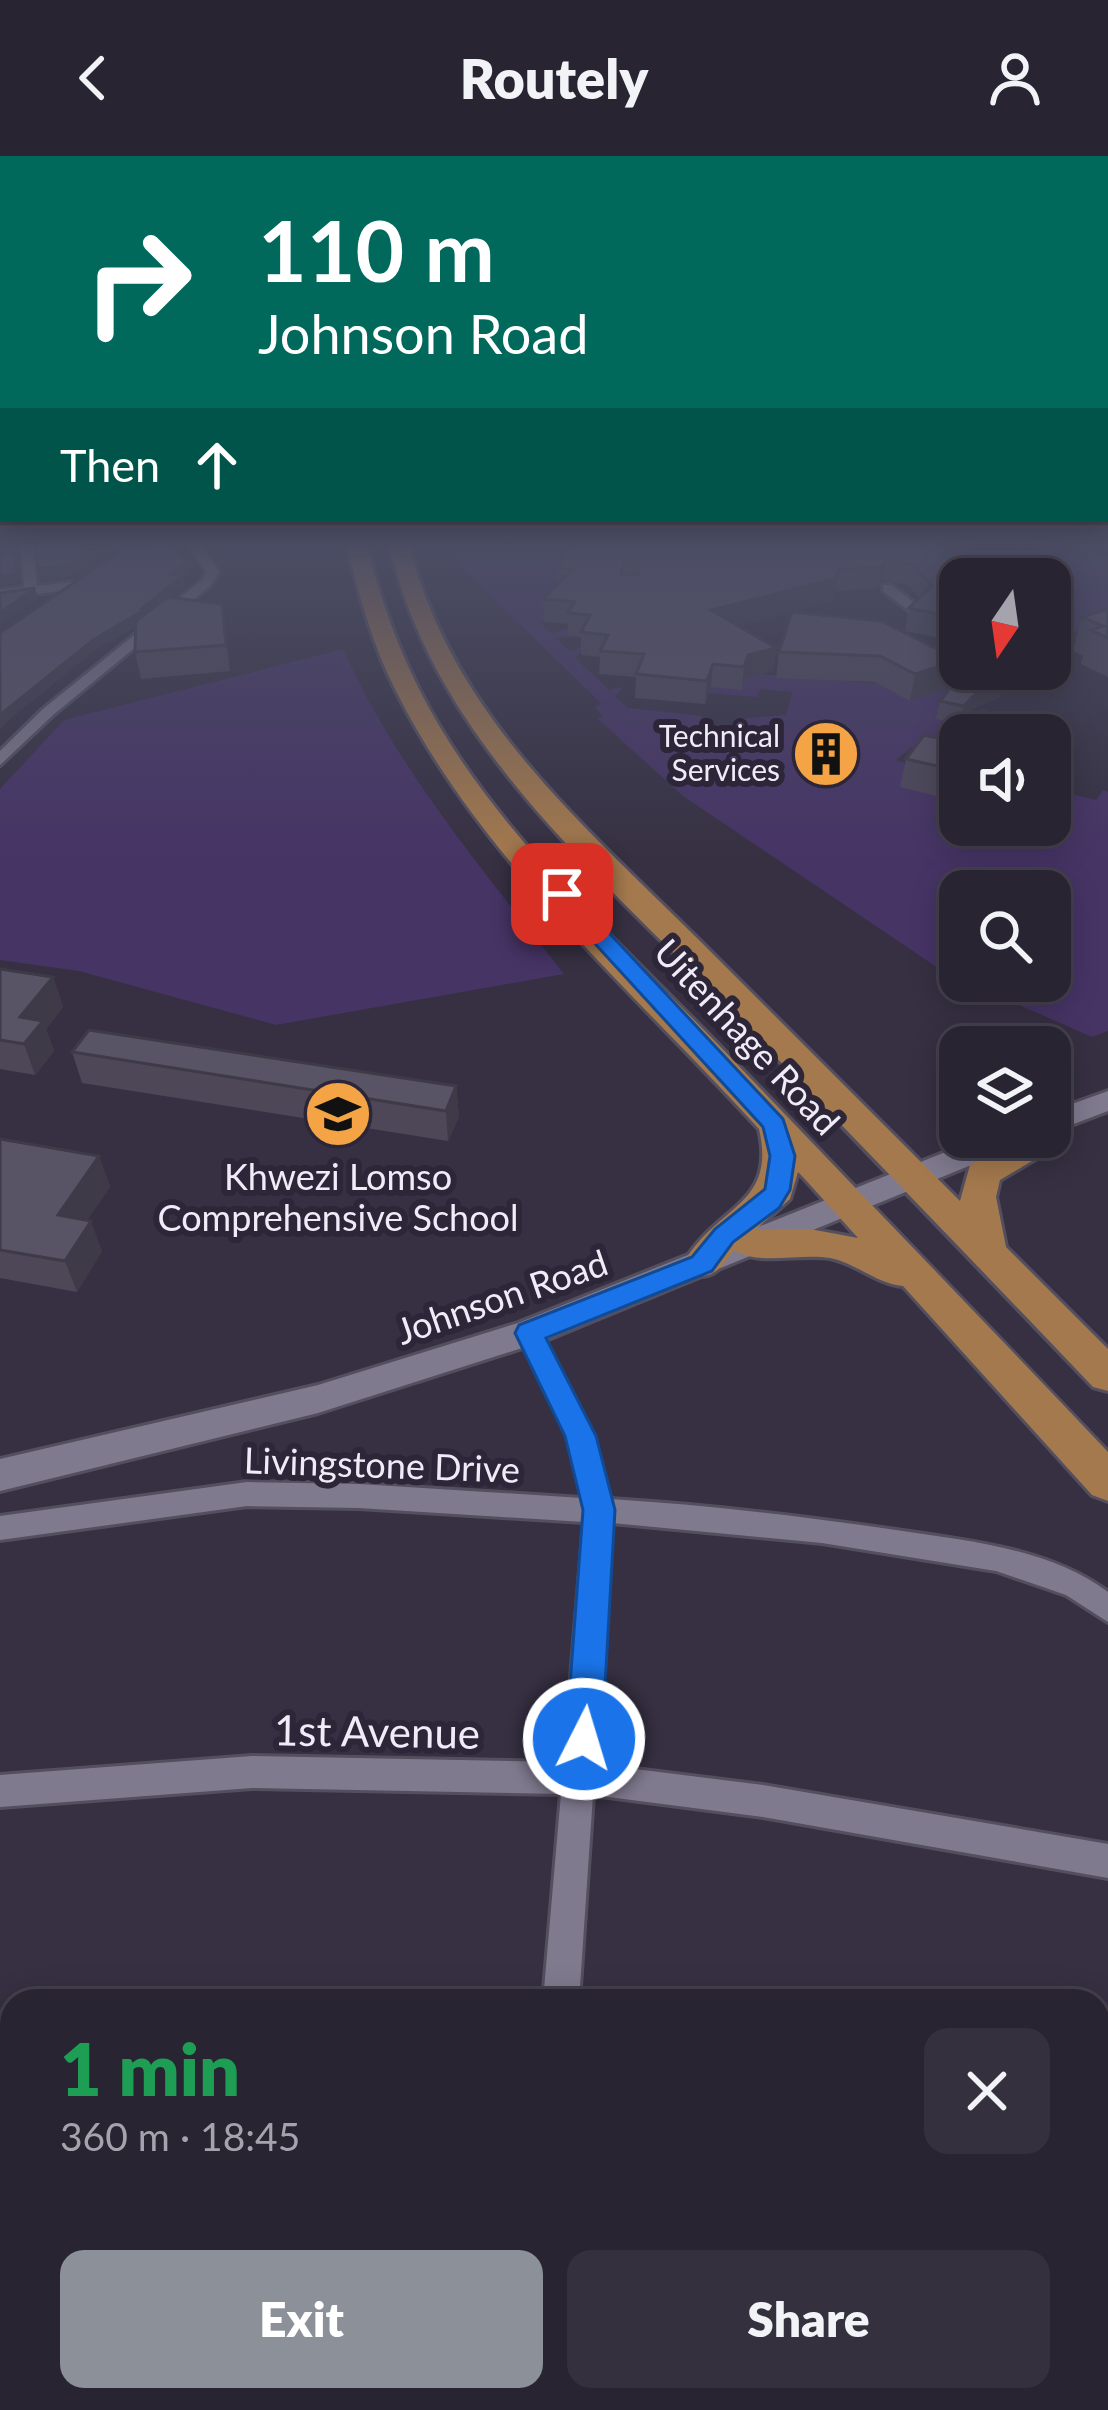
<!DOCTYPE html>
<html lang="en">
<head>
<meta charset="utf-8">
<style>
	:root { --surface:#282432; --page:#34303e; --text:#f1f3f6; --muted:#a5a4ac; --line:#44414d; --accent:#8c9099 }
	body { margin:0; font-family:Lato,sans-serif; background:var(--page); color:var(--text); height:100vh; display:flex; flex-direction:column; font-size:45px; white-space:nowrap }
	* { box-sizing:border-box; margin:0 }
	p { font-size:39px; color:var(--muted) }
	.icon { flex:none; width:66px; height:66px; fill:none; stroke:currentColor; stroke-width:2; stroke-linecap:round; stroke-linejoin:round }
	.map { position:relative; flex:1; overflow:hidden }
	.side { position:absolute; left:0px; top:1833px; width:1110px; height:423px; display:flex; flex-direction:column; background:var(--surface); border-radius:36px 36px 0 0; box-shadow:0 6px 30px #0003,0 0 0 3px var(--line) }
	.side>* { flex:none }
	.banner { position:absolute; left:0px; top:0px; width:1110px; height:366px; box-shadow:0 6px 30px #0003,0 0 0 3px var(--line); background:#00695c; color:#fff; overflow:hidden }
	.needle { width:78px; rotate:193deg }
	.buttons { position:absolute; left:939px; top:402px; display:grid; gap:24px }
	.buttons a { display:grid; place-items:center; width:132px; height:132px; border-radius:24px; background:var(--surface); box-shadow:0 6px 30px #0003,0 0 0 3px var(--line); font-size:60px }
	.pin { position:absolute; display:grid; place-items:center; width:102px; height:102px; color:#fff; margin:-51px; border-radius:24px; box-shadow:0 6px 18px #0006 }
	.me { position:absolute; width:132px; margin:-66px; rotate:5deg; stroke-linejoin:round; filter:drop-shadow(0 0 9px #0008) }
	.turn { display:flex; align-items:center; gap:42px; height:252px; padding:0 60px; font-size:54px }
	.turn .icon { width:156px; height:156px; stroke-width:2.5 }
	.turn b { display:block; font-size:84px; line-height:102px }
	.then { display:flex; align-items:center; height:114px; padding:0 60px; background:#0003; gap:24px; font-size:45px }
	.round { display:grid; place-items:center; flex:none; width:126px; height:126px; border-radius:24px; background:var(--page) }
	.headline { display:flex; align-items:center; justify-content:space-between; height:204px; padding:0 60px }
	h1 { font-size:72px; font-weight:800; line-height:90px; color:#1e9e55 }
	.cta { display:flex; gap:24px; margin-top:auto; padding:24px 60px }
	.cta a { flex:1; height:138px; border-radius:24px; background:var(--accent); color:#fff; font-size:48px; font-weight:800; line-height:138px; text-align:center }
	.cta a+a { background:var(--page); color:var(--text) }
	header { display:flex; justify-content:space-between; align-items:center; height:156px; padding:0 60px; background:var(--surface); font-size:54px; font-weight:800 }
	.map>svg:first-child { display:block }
	.green { fill:#463465; fill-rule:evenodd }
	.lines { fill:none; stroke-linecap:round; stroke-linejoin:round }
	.street-casing { stroke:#544f5e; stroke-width:6 }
	.secondary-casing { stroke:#544f5e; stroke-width:6 }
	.primary-casing { stroke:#544f5e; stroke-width:6 }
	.street { fill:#807a8f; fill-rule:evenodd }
	.secondary { fill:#807a8f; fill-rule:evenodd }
	.primary { fill:#a4794d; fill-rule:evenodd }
	.wall { fill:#4d4758 }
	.shaded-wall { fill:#3e3a47 }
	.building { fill:#595366; stroke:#3e3a47; stroke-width:3; fill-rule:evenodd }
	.route { fill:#1a73e8; stroke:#114b97; stroke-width:3 }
	.labels { text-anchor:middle; stroke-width:12; stroke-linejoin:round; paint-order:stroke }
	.far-poi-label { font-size:30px; fill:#efecf8; stroke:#2c2638; text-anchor:end }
	.street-label { font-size:36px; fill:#efecf8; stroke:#2c2638 }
	.poi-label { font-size:36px; fill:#efecf8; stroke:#2c2638 }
	.near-street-label { font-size:42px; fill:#efecf8; stroke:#2c2638 }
</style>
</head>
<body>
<header><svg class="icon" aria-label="back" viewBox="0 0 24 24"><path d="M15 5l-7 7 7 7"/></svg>Routely<svg class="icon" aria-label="person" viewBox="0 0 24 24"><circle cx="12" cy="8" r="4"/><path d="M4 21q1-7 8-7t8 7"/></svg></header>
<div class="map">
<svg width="1108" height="2254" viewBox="0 0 1108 2254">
	<rect width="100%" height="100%" fill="#363042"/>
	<g class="green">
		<path d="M442 388H763L540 466 552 477 573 470 568 480 556 483 570 495 586 489 575 502 609 534 623 531 615 541 628 552 702 560 699 571 730 574 734 563 786 559 792 536 760 533 757 541 709 537 713 527 760 518 945 533 957 539 937 563 962 568 970 557 985 553 1002 564 1019 568 1000 579H960V598L912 591 896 604 910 609 901 631 960 646V669H1050V633L1096 644 1103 634 1108 636V875L1092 881 1010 845 990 847 683 640 597 562 603 561 595 551 602 548 446 397ZM960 735H1050V825H960Z"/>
		<path d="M900 388H1108V465L1050 483V423H962Z"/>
		<path d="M343 493C397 613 483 714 564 818L276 869 79 815 0 804V633L64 564Z"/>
	</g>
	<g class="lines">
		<g class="street-casing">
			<g id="street">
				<path d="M21 388H33L37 430 73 426 79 430 77 433 0 442V434L24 431Z"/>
				<path d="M187 388H199L219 416 211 429 53 559 0 609V595L43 553 202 424 207 416Z"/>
				<path d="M883 429H891L923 453 911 456 883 435Z"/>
				<path d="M529 1167 538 1170 594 1280 610 1343C706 1349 802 1360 896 1374 968 1385 1049 1392 1108 1436V1466L1066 1439 996 1415 822 1387 612 1367 595 1608 763 1629 1108 1688V1722L763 1661 593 1639 579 1845H543L561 1638 252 1632 0 1651V1619L252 1600 564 1606 584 1366 359 1352 247 1350 0 1384V1360L247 1326 359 1328 582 1342 568 1280 517 1177 520 1170Z"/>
				<path d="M12 1984V2022L0 2023V1985Z"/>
				<path d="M1098 2082 1108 2084V2124L1098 2122Z"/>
				<path d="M12 2228V2244H45L44 2254H2Z"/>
				<path d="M450 2244H492L488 2254H446Z"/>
			</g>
		</g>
		<g class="secondary-casing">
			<g id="secondary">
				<path d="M1108 935V955L1050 977V956Z"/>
				<path d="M983 981H1026L1022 988 541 1186 318 1257 0 1335V1303L318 1229 518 1167Z"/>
			</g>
		</g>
		<g class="primary-casing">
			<g id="primary">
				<path d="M346 388H366C380 439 395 486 419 533 492 678 626 791 736 907 860 1037 985 1166 1108 1296V1345L1092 1339 903 1130C877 1128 856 1107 830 1102 800 1097 758 1110 734 1094 720 1113 713 1125 688 1118L683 1108C716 1049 777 1050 759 973 634 836 480 703 396 535 372 488 359 439 346 388ZM798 1016 803 1021 858 1082 810 1073 755 1074 790 1043Z"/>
				<path d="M389 388H409C451 558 582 668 702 787 788 873 874 959 960 1045L970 1009 1020 981H1050V970L1059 973 1065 981 1059 989 1000 1024 996 1041 1006 1091 1108 1193V1235L1093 1231C976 1108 858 986 740 864 605 723 434 587 389 388Z"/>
			</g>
		</g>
		<use href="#street" class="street"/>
		<use href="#secondary" class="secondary"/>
		<use href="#primary" class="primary"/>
	</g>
	<g class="wall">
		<path d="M571 388H936L960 423V480L955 485 905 475 909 452 919 442 909 429 883 424 878 432 836 435 832 445 737 470 776 492 773 515 746 522 742 534 711 531 705 548 635 542 636 521 599 518 600 501 581 499V481L568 480V468L544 466 543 443 557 430V412Z"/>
		<path d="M186 407 188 416 183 420 185 429 170 441 226 474 230 515 141 523 135 496 136 470 95 494 7 565 0 573V477Z"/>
		<path d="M1108 453V521L1081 508 1083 500 1073 495 1082 461Z"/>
		<path d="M779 496 959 504 953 528 1004 523 1000 541 974 552 959 568 936 563 940 545 951 531 910 545 875 526 776 522Z"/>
		<path d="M960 587V646L900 631 906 603Z"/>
		<path d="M0 813 53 821 63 851 46 873 54 895 35 919 0 913Z"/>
		<path d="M72 896 456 930 459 961 448 985 82 927Z"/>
		<path d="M0 983 99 1000 110 1031 87 1064 102 1095 77 1136 0 1122Z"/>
	</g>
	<g class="shaded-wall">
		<path d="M15 388H17L19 427 0 430V421Z"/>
		<path d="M97 388H112L111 392 67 422 41 425 38 413Z"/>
		<path d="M887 403 883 424 878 432 882 411Z"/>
		<path d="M186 407 188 416 173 427 171 418Z"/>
		<path d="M839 414 836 435 832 445 709 477 711 454Z"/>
		<path d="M183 420 185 429 146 461V463L95 494 7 565 0 573V559L4 555 93 484 141 453Z"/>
		<path d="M35 432 38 442 0 468V457Z"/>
		<path d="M222 448 226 474 230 515 226 489Z"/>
		<path d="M776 492 773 515 746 522 742 534 744 511 748 499Z"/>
		<path d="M959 504 953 531 910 545 915 518Z"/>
		<path d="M713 508 711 531 705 548 707 525Z"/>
		<path d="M1004 523 1000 541 974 552 959 568 964 550 979 534Z"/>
		<path d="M53 821 63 851 46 873 54 895 35 919 24 888 20 861Z"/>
		<path d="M456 930 459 961 448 985 446 955Z"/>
		<path d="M99 1000 110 1031 70 1090 58 1059Z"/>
		<path d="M91 1065 102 1095 77 1136 65 1105Z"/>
	</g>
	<g class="building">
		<path d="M0 388H15L17 418 0 421Z"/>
		<path d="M36 388H97L64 410 38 413Z"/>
		<path d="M158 388H170L186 407 171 418 183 420 141 453 144 454 93 484 0 559V477L125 392Z"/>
		<path d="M571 388H936L975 413 983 423H960V463L909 452 932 430 913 408 887 403 882 411 839 414 835 423 711 454 776 492 748 499 744 511 713 508 707 525 636 518 644 498 600 495 608 479 581 476 590 459 568 457 574 446 543 443 573 413 557 412ZM624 404H638V419H621Z"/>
		<path d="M35 432 0 457V437Z"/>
		<path d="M167 441 222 448 226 489 135 496 136 465Z"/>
		<path d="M1108 453V482L1091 474 1103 470 1082 461Z"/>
		<path d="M792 456 881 465 959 504 915 518 880 500 779 496Z"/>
		<path d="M974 514 1004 523 979 534 964 550 940 545 962 517Z"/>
		<path d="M924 579 960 587V615L906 603Z"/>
		<path d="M0 813 53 821 20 861 43 865 24 888 0 884Z"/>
		<path d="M89 874 456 930 446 955 72 896Z"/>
		<path d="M0 983 99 1000 58 1059 91 1065 65 1105 0 1094Z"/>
	</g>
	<linearGradient id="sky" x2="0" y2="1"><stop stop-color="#1e1a24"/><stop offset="0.55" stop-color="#4c4e65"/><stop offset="1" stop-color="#4c4e65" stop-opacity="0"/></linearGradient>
	<rect width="1108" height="703" fill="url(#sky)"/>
	<path class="route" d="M554 734H569L783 963 795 1000 790 1034 779 1052 733 1086 712 1115 546 1182 596 1280 615 1354 602 1583 597 1595 584 1600 571 1595 566 1583 583 1354 565 1280 515 1177 519 1169 692 1101 715 1073 765 1033 770 1000 763 971 554 743Z"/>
	<defs>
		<g id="building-disc" transform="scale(3.45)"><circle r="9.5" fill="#f4a444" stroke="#2c2638"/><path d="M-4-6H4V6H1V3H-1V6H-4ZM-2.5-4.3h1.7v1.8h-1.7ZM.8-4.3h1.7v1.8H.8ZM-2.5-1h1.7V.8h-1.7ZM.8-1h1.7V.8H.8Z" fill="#111"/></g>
		<g id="school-disc" transform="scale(3.45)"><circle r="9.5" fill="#f4a444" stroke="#2c2638"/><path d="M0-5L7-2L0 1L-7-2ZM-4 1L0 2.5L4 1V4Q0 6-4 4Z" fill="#111"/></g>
	</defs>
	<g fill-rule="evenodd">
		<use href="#building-disc" x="826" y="598"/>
		<use href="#school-disc" x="338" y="958"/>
	</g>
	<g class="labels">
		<g class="far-poi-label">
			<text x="780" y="591">Technical<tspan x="780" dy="34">Services</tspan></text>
		</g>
		<g class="street-label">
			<text transform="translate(747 881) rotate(47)" y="13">Uitenhage Road</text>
			<text transform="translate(502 1141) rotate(-19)" y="13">Johnson Road</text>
			<text transform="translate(382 1309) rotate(2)" y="13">Livingstone Drive</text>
		</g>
		<g class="poi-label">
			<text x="338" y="1034">Khwezi Lomso<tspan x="338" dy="41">Comprehensive School</tspan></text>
		</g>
		<g class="near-street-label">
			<text transform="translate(377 1576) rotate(1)" y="15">1st Avenue</text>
		</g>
	</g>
</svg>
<div class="buttons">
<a><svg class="needle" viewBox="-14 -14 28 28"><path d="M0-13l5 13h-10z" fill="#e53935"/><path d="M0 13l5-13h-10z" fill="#a5a4ac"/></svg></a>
<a><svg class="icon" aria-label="sound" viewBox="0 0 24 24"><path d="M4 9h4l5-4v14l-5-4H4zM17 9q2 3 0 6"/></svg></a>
<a><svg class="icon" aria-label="search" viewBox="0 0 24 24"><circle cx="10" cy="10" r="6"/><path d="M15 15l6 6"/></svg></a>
<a><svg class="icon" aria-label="layers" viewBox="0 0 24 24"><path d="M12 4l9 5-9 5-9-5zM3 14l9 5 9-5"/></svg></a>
</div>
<div class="pin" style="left:562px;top:738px;background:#d93025"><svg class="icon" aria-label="arrive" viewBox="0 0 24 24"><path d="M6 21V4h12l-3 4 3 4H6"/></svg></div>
<svg class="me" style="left:584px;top:1583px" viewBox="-20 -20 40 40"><circle r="17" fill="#1a73e8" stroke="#fff" stroke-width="3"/><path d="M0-11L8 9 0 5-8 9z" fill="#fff"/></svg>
<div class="banner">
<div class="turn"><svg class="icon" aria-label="right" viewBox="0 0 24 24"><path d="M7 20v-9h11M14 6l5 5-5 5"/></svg><div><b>110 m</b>Johnson Road</div></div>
<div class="then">Then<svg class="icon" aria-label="ahead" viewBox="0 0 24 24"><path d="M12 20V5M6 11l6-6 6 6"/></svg></div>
</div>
<section class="side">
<div class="headline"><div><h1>1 min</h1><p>360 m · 18:45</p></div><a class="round"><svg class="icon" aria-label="close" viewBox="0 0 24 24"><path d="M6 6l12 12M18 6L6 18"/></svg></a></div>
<div class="cta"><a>Exit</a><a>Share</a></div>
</section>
</div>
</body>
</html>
